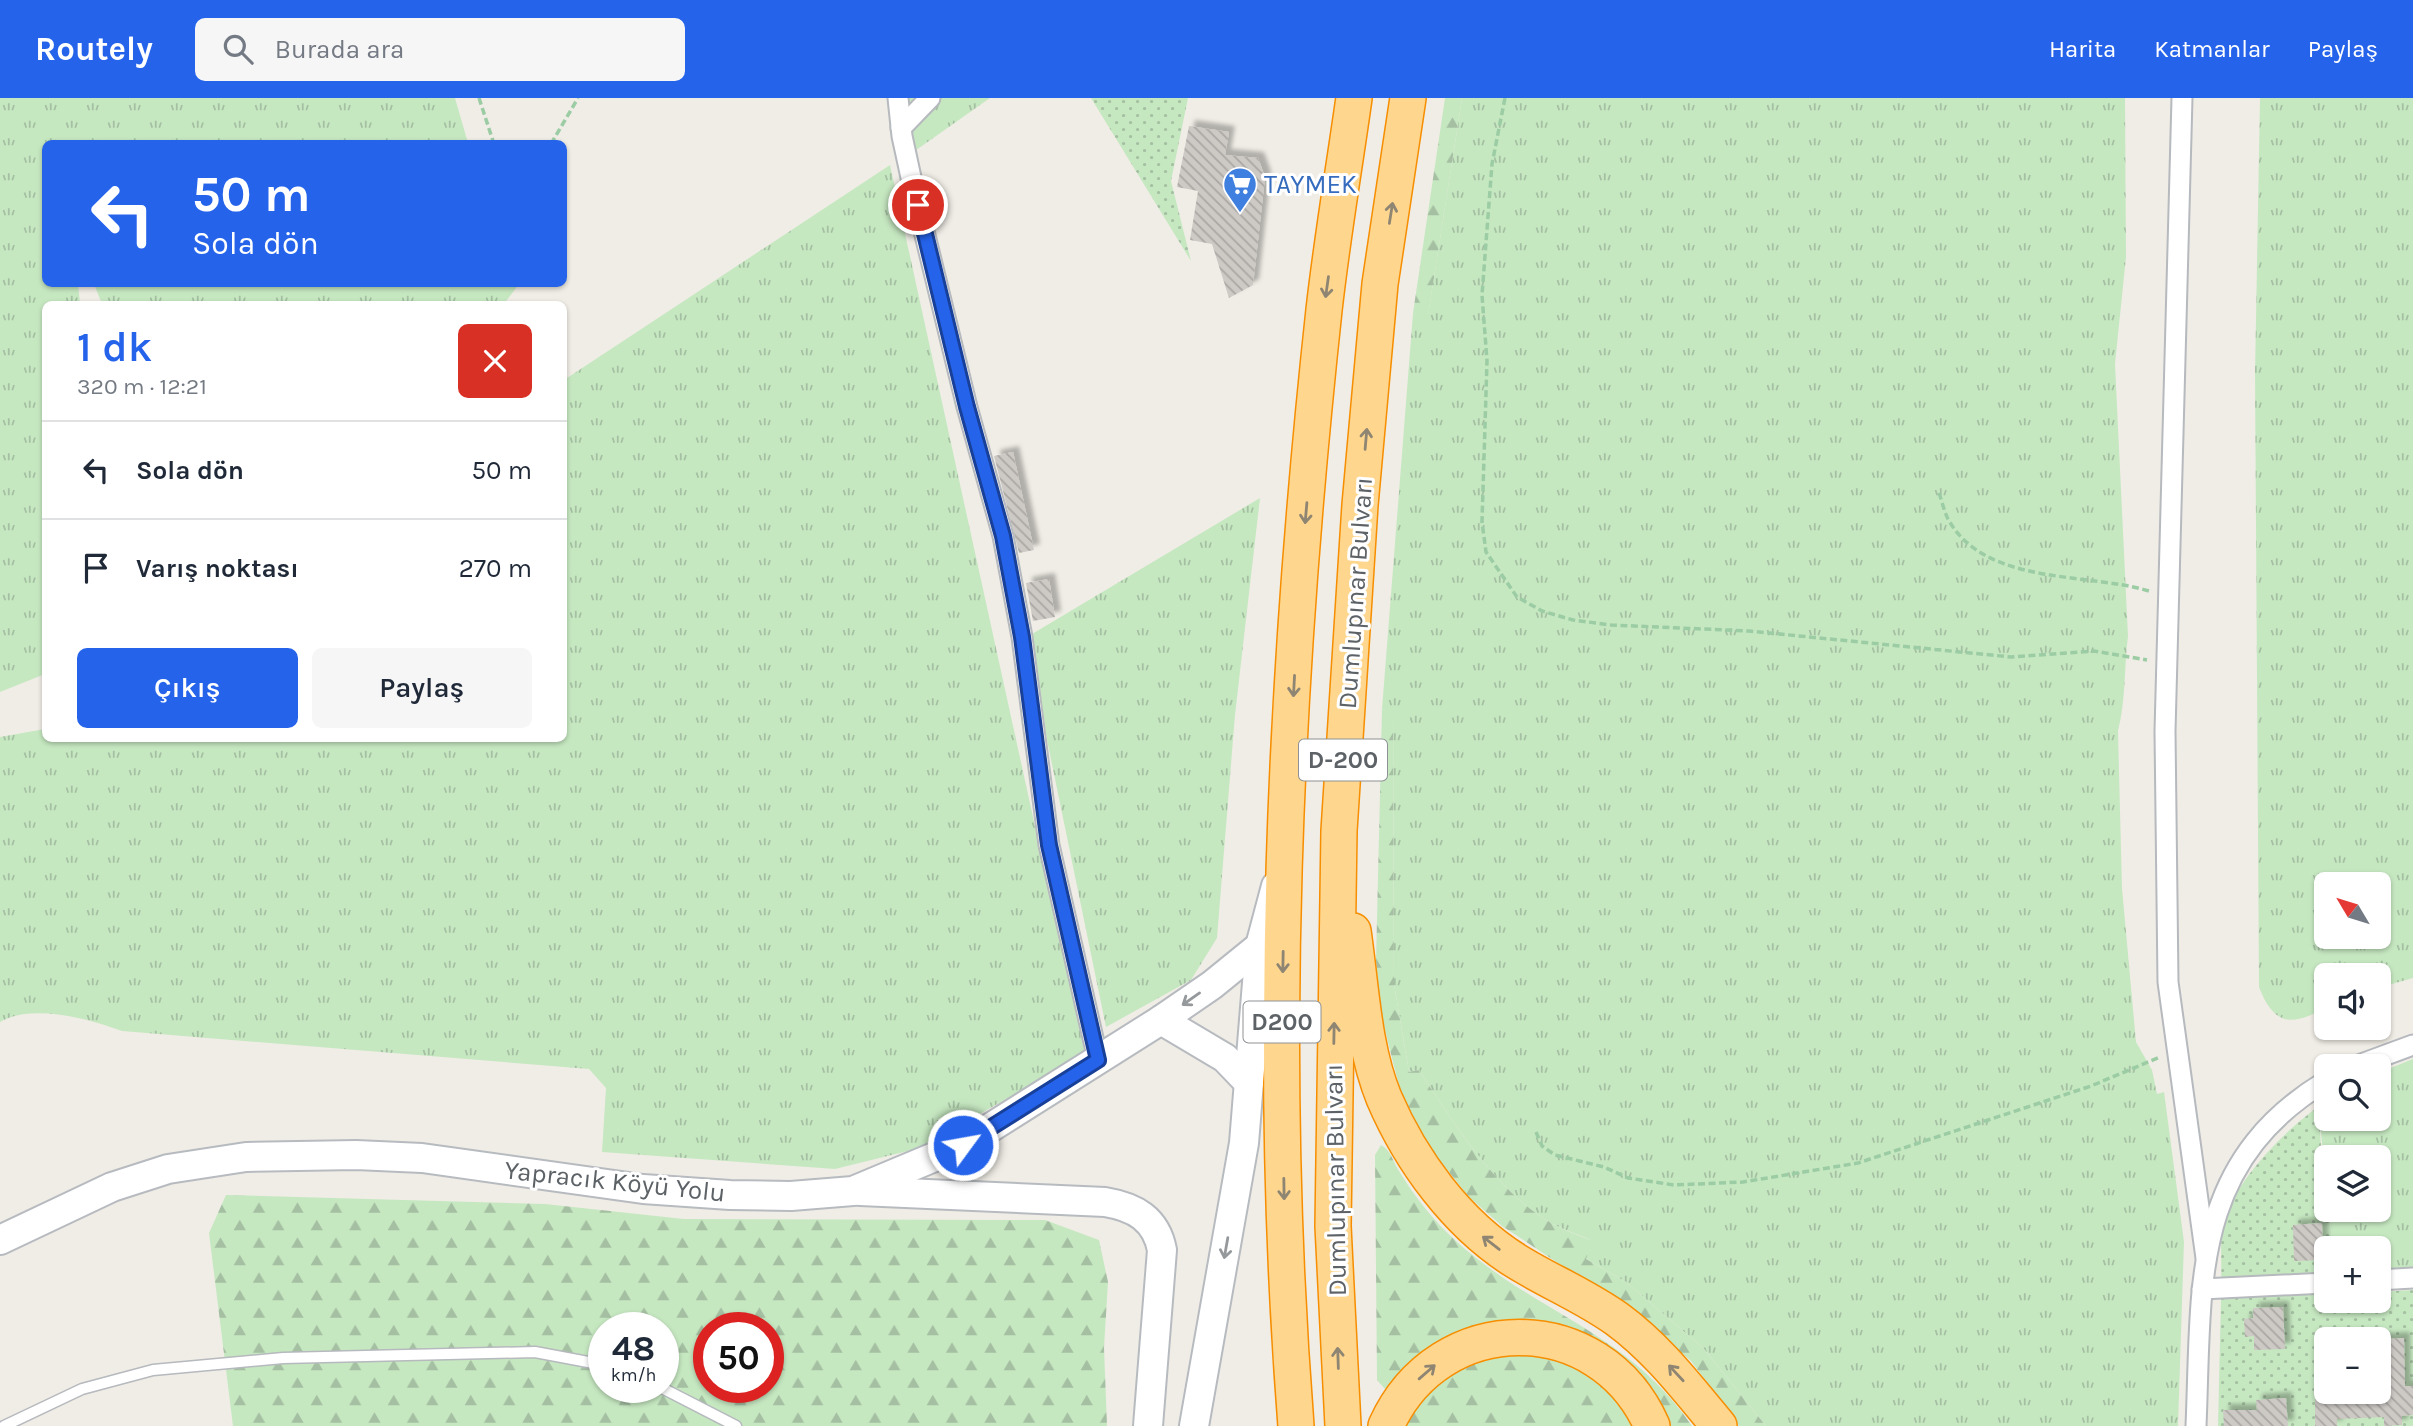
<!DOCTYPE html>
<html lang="tr">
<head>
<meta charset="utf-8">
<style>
	:root { --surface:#fff; --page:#f6f6f7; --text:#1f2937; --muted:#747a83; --line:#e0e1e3; --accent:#2563eb }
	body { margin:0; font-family:Karla,sans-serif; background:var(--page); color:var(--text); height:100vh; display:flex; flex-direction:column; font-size:26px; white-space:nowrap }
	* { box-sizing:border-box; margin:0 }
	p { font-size:23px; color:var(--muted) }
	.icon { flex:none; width:38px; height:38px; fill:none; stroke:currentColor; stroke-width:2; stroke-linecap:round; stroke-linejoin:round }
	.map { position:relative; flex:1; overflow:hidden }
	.panel { position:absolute; left:42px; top:203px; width:525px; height:441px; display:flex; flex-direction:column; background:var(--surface); border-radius:10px; box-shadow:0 2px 5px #0004 }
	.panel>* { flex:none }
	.guide { position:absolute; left:42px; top:42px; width:525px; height:147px; border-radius:10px; box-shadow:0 2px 5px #0004; background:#2563eb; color:#fff; overflow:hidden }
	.needle { width:46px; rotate:308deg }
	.controls { position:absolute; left:2314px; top:774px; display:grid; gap:14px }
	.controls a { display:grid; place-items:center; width:77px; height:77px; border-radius:10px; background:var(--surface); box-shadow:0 2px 5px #0004; font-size:35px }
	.speed { position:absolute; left:588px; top:1214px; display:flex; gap:14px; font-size:35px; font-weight:700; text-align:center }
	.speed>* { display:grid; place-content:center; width:91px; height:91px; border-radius:50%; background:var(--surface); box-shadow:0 2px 5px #0004; line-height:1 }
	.speed small { font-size:18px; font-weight:400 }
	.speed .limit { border:10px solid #d22; background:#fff; color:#111 }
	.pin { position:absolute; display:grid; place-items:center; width:60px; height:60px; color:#fff; margin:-30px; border:4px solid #fff; border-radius:50%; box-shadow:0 2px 7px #0007 }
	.me { position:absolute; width:77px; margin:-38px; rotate:58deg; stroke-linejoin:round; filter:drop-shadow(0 0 5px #0008) }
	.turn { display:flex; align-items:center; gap:24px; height:147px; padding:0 35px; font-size:32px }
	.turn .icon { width:91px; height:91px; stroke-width:2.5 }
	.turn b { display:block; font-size:49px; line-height:60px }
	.round { display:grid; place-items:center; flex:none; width:74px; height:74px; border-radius:10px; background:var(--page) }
	.head { display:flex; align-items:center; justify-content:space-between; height:119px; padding:0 35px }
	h1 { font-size:42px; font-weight:600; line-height:52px; color:var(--accent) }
	.button { display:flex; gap:14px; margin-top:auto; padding:14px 35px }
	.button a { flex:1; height:80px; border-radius:10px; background:var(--accent); color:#fff; font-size:28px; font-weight:600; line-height:80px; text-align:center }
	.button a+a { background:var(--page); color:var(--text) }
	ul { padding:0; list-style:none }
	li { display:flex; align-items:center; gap:21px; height:98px; padding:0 35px; border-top:2px solid var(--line) }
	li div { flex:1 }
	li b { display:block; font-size:26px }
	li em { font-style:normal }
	header { display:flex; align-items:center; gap:42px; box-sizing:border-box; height:98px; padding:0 35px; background:var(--accent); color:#fff }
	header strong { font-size:33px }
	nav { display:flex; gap:38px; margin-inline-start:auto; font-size:24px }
	.search { width:490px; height:63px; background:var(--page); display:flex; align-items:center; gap:18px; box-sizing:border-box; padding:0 24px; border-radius:10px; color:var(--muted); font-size:26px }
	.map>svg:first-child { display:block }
	.grass { fill:url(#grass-tufts); fill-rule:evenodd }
	.forest { fill:url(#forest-firs); fill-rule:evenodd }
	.garden { fill:url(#garden-dots); fill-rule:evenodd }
	.building { fill:url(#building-back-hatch); filter:url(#shadow) }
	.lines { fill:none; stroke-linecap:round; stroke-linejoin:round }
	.lane-casing { stroke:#b6b9bd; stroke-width:13 }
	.street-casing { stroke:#b6b9bd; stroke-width:23 }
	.secondary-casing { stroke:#b7bbc0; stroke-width:32 }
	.highway-casing { stroke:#f68e00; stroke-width:38 }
	.path { stroke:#9bcca4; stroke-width:3.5; stroke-dasharray:7 3.5; stroke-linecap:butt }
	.lane { stroke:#fff; stroke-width:10 }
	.street { stroke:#fff; stroke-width:19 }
	.secondary { stroke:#fff; stroke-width:28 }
	.highway { stroke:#ffd68e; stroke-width:35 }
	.oneway { stroke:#8e8573 }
	.oneway2 { stroke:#96999c }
	.route-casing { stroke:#184099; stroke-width:18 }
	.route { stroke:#2563eb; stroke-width:12 }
	.labels { text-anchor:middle; stroke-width:6; stroke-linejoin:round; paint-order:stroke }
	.shield { fill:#fff; stroke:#8e9195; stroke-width:2 }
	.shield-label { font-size:24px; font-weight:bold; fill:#5d6267 }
	.shop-label { font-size:26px; fill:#366cbe; stroke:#fff; text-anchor:start }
	.street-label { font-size:26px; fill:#5d6267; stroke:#fff }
</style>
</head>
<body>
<header>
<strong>Routely</strong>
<div class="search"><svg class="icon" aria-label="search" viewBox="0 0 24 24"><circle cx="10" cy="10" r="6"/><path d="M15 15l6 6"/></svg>Burada ara</div>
<nav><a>Harita</a><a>Katmanlar</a><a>Paylaş</a></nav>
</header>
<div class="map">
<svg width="2413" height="1328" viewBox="0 0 2413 1328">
	<defs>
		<pattern id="grass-tufts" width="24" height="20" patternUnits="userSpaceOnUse" patternTransform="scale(1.75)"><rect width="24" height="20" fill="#c6e8c1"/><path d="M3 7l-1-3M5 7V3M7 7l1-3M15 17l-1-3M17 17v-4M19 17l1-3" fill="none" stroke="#a4bfa1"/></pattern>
		<pattern id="forest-firs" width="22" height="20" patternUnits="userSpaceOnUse" patternTransform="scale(1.75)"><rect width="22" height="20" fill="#c6e8c1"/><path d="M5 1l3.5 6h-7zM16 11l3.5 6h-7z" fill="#a4bfa1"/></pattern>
		<pattern id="garden-dots" width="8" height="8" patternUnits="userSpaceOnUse" patternTransform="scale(1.75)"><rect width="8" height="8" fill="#c6e8c1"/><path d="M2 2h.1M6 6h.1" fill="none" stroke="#a4bfa1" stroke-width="1.8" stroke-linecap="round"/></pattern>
		<pattern id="building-back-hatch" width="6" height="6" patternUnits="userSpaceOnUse" patternTransform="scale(1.75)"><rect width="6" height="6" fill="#cdc9c5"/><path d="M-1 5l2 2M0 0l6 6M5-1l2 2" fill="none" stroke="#aaa7a4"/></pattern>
		<filter id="shadow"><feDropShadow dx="6" dy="-6" stdDeviation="2" flood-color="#0004"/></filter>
	</defs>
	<rect width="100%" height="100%" fill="#f0ede6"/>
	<g class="grass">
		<path d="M0 0H455L468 45 46 46V186H78L80 206H46L45 576 0 594Z"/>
		<path d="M906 0H990L912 55Z"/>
		<path d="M1462 0H2125L2126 159 2115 266 2128 538C2124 569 2126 601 2118 633L2122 790 2136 944 2152 972 2157 996 2164 994 2184 1144 2178 1328H1766L1704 1251 1626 1184 1586 1161 1593 1143C1580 1137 1566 1133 1553 1126 1498 1096 1453 1024 1419 972L1409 974 1394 886 1393 614 1382 611 1413 215 1428 217Z"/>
		<path d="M2260 0H2413V880L2378 890V877H2326V909C2292 929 2274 928 2259 889L2255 276ZM2326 786H2378V838H2326Z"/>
		<path d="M890 67 1085 956 920 1050 835 1071 602 1054 606 990 589 971 122 933C89 921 32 905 0 924V639L45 631 46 640H564V282Z"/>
		<path d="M94 186H519L504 206H102Z"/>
		<path d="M1260 400 1235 617 1217 840 1191 882 1106 929 1047 642 1032 536Z"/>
		<path d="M2413 961V1173L2378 1175V1150H2333L2329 1111H2378V1059H2326V1080L2318 1009 2326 1002V1020H2378V975Z"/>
	</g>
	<g class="forest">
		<path d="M1445 0H1462L1428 218 1413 215Z"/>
		<path d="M1382 611 1393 613 1394 886 1409 974 1419 972C1453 1024 1498 1096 1553 1126 1566 1133 1580 1138 1594 1143L1586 1161 1626 1184 1704 1251 1766 1328H1739L1691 1263 1637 1217 1502 1128 1469 1099 1429 1049 1405 1012 1381 916 1376 863Z"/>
		<path d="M1381 1047C1391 1052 1393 1064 1399 1073 1414 1098 1434 1123 1456 1143 1535 1215 1627 1233 1692 1328H1668L1652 1299 1476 1228 1444 1239 1385 1291 1377 1282 1375 1057Z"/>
		<path d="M226 1097 545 1106 684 1121 1045 1122 1099 1142 1108 1184 1104 1250 1107 1328H233L209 1135ZM604 1230H663V1290H604ZM709 1230H768V1290H709Z"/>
		<path d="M1527 1255C1579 1261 1605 1286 1634 1328H1402C1437 1275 1466 1263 1527 1255Z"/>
	</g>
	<g class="garden">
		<path d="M1091 0H1188L1171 83 1191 163Z"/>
		<path d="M2318 1009 2326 1111H2329L2333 1150H2326V1177L2221 1181C2222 1165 2220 1148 2222 1132 2228 1089 2285 1032 2318 1009Z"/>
		<path d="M2413 1192V1328H2218L2221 1200 2326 1196V1202H2378V1194ZM2326 1241H2378V1293H2326Z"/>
	</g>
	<g class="building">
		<path d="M1189 28 1229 34 1225 57 1258 60 1265 79 1253 187 1229 200 1212 146 1190 142 1198 93 1177 89Z"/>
		<path d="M1013 354 1034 452 1019 455 994 358Z"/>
		<path d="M1049 481 1055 519 1033 523 1026 485Z"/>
		<path d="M2322 1125 2323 1162 2294 1163 2293 1127Z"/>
		<path d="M2283 1209 2285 1251 2254 1252V1238L2245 1239 2244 1221 2253 1220V1210Z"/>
		<path d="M2404 1240 2405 1288H2413V1317L2402 1318V1327L2384 1328V1319L2337 1321V1328H2315V1293H2378V1241Z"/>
		<path d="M2286 1300 2288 1328H2224L2223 1312H2257L2256 1302Z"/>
	</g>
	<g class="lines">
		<g class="lane-casing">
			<g id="lane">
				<path d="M662 1290 736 1328"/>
				<path d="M4 1328 82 1291 153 1272 283 1260 535 1254 604 1267"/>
			</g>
		</g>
		<g class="street-casing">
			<g id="street">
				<path d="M898 0 902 38 912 84 967 309 1003 438 1022 539 1049 747 1098 962"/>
				<path d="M2182 0 2165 633 2168 884 2206 1160"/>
				<path d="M901 30 930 0"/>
				<path d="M2356 968 2413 947"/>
				<path d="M2378 1182 2413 1180"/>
				<path d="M2202 1191 2326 1185"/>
				<path d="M2196 1328C2202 1188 2189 1066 2326 983"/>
			</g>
		</g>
		<g class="secondary-casing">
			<g id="secondary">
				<path d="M1161 922 1225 960 1249 985"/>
				<path d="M860 1093 1105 1104C1135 1109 1156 1121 1162 1152L1148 1328"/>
				<path d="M0 1142 112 1089 168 1071 246 1059 356 1057 422 1060 643 1091 730 1097 791 1098 853 1093 963 1047 1161 922 1212 887 1260 848"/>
				<path d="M1194 1328 1244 1045 1260 848 1276 788"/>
			</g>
		</g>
		<g class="highway-casing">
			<g id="highway">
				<path d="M1353 833C1361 887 1363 949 1384 1000 1411 1063 1457 1126 1516 1163 1548 1183 1585 1198 1617 1221 1658 1251 1687 1290 1719 1328"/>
				<path d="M1296 1328C1267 957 1284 582 1324 212 1332 141 1344 71 1354 0"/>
				<path d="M1343 1328 1333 1128 1339 733 1360 407 1380 186 1408 0"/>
				<path d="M1386 1328C1439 1210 1600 1210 1652 1328"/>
			</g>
		</g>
		<g class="path">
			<path d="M479 0 494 46"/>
			<path d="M1505 0 1492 66 1482 197 1487 263 1482 424 1486 454 1517 499 1542 513 1573 522 1611 527 1749 533 2011 559 2094 553 2147 562"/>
			<path d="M551 46 578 0"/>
			<path d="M1939 395C1942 403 1944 413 1948 421 1985 488 2086 474 2149 493"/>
			<path d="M1536 1034 1542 1048 1555 1057 1604 1069 1628 1080 1674 1087 1743 1084 1858 1065 2091 988 2160 959"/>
		</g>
		<use href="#lane" class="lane"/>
		<use href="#street" class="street"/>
		<use href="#secondary" class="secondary"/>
		<use href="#highway" class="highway"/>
	</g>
	<defs><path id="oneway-shaft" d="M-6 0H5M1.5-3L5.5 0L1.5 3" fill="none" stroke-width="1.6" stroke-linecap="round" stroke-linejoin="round" transform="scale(1.75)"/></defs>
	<g class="oneway">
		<use href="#oneway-shaft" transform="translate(1391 115) rotate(-81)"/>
		<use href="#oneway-shaft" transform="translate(1327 189) rotate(98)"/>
		<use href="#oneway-shaft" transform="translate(1366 341) rotate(-85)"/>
		<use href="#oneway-shaft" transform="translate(1306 415) rotate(95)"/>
		<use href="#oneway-shaft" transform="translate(1294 588) rotate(93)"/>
		<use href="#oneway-shaft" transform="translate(1283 864) rotate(91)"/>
		<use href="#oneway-shaft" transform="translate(1334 935) rotate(-89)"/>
		<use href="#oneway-shaft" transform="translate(1284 1091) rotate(89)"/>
		<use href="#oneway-shaft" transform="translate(1491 1145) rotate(-142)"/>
		<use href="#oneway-shaft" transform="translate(1338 1260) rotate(-92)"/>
		<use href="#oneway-shaft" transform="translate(1427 1274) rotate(-41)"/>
		<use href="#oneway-shaft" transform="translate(1676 1275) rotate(-133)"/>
	</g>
	<g class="oneway2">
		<use href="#oneway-shaft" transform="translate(1191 901) rotate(145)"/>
		<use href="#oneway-shaft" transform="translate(1226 1150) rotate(100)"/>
	</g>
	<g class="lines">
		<g class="route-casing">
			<path id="route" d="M918 107 967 309 1003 438 1022 539 1049 747 1098 962 963 1047"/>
		</g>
		<use href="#route" class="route"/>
	</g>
	<defs>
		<g id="supermarket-pin" transform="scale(1.75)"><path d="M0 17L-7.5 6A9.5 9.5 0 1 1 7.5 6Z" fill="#3f7fe0" stroke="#fff"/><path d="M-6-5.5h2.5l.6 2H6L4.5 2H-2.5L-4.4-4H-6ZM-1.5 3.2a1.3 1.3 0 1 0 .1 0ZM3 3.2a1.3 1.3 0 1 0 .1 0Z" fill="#fff"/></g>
	</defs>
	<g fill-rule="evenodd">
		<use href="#supermarket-pin" x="1240" y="86"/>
	</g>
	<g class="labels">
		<g class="shield">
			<rect x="1299" y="641.5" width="88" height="41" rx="5"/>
			<rect x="1243.5" y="903.5" width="77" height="41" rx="5"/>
		</g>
		<g class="shield-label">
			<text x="1343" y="670">D-200</text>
			<text x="1282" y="932">D200</text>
		</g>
		<g class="shop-label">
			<text x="1264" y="95">TAYMEK</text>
		</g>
		<g class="street-label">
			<text transform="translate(1355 495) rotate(-86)" y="9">Dumlupınar Bulvarı</text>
			<text transform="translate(1335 1082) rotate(-91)" y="9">Dumlupınar Bulvarı</text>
			<text transform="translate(615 1083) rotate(6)" y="9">Yapracık Köyü Yolu</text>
		</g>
	</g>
</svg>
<div class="controls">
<a><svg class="needle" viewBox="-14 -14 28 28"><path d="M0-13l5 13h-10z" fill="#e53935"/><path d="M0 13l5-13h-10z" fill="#747a83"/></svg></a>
<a><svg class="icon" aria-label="sound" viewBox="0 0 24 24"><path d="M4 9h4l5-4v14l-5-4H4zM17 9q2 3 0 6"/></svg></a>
<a><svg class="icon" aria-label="search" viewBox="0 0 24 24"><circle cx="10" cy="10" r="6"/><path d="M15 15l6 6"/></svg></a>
<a><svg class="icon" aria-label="layers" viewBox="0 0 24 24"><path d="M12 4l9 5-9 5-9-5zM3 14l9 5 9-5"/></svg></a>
<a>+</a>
<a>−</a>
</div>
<div class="speed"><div>48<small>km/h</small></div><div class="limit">50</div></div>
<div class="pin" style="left:918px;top:107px;background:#d93025"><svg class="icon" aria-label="arrive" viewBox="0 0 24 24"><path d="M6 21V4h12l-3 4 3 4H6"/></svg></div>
<svg class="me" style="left:963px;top:1047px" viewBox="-20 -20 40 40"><circle r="17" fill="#2563eb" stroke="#fff" stroke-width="3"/><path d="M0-11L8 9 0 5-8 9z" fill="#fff"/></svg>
<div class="guide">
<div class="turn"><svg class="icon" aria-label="left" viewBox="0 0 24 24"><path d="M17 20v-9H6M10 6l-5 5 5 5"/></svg><div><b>50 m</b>Sola dön</div></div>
</div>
<section class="panel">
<div class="head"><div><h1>1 dk</h1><p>320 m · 12:21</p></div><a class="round" style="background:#d93025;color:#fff"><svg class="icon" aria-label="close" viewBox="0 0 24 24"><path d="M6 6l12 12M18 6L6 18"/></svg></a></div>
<ul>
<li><svg class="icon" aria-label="left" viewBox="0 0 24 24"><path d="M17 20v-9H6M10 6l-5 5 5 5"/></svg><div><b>Sola dön</b></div><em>50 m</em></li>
<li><svg class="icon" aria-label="arrive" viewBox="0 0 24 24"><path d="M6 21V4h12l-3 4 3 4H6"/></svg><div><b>Varış noktası</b></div><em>270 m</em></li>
</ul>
<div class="button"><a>Çıkış</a><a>Paylaş</a></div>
</section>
</div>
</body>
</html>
